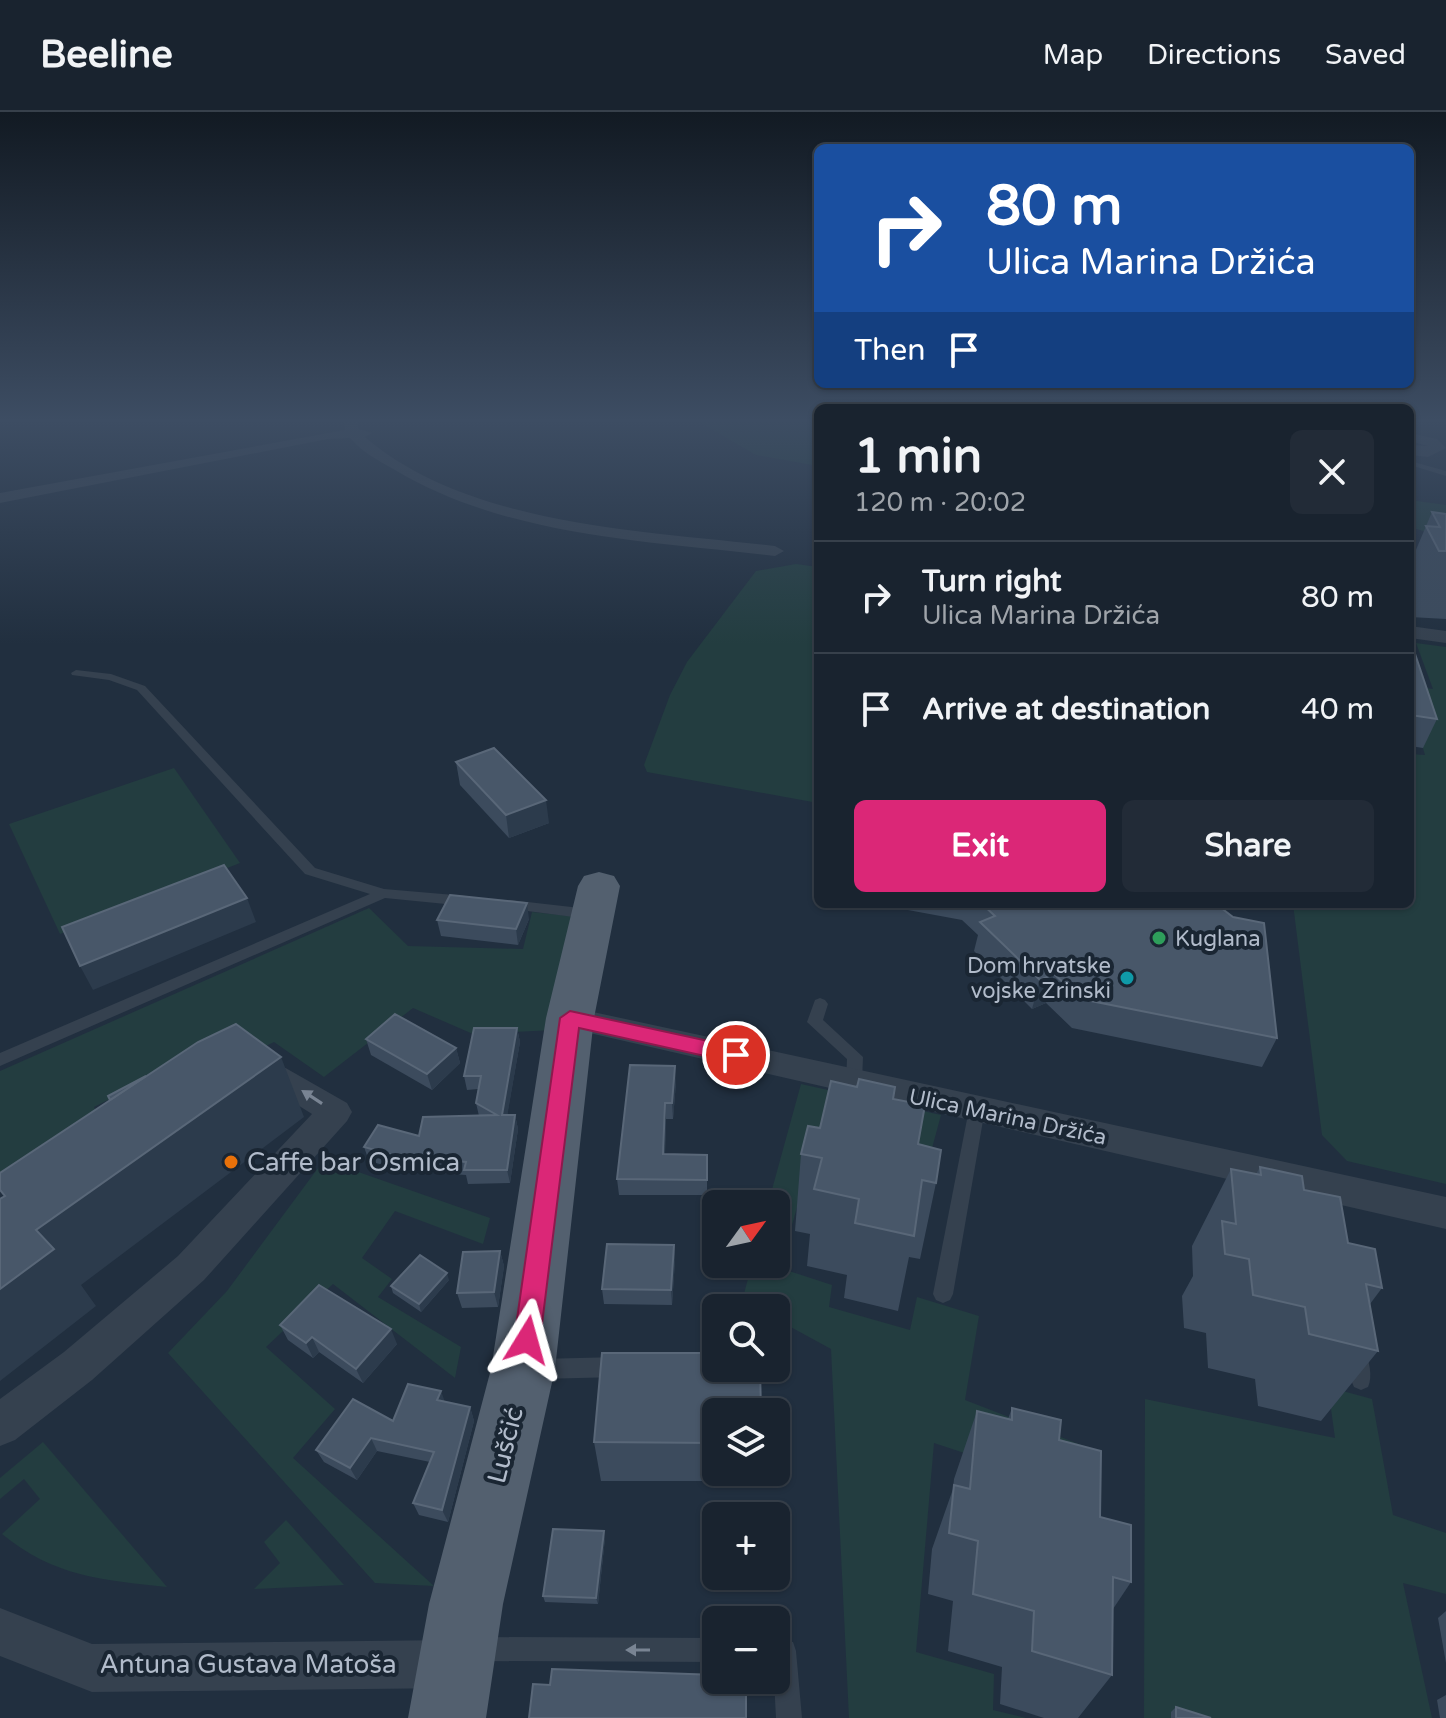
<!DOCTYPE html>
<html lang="en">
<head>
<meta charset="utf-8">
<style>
	:root { --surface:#19232f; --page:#222b37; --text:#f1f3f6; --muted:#9fa4aa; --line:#37404b; --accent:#db2777 }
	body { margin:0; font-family:"Varela Round",sans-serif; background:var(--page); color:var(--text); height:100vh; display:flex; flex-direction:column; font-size:30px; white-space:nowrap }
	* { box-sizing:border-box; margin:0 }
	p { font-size:26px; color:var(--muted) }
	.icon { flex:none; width:44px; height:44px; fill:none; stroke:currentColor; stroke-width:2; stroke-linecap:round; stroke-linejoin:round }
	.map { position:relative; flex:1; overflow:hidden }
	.side { position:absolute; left:814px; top:292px; width:600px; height:504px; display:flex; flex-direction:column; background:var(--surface); border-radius:12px; box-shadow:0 2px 6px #0004,0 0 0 2px var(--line) }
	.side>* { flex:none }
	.hud { position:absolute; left:814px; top:32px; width:600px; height:244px; border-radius:12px; box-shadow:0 2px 6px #0004,0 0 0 2px var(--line); background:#1a4fa0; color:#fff; overflow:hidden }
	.needle { width:52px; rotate:57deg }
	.fabs { position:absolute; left:702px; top:1078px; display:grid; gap:16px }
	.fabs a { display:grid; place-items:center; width:88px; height:88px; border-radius:12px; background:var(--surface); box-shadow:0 2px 6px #0004,0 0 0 2px var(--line); font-size:40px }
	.pin { position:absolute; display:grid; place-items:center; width:68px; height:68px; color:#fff; margin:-34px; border:4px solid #fff; border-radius:50%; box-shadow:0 2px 8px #0007 }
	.me { position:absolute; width:88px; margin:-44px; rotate:8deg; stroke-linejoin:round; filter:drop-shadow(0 0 6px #0008) }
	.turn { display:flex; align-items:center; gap:28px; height:168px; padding:0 40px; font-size:36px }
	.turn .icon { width:104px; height:104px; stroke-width:2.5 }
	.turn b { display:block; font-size:56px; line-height:68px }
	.then { display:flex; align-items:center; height:76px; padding:0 40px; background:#0003; gap:16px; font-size:30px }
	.round { display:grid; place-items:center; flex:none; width:84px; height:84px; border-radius:12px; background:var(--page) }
	.summary { display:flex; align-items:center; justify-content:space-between; height:136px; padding:0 40px }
	h1 { font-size:48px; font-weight:700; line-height:60px }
	.primary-button { display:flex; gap:16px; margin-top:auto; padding:16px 40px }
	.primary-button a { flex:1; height:92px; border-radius:12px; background:var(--accent); color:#fff; font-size:32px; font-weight:700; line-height:92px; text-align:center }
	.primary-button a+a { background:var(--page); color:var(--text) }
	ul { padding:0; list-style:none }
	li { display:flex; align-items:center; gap:24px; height:112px; padding:0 40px; border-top:2px solid var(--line) }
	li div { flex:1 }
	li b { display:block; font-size:30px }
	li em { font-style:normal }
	header { display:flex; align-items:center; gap:48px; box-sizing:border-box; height:112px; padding:0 40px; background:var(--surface); border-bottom:2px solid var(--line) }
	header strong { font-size:38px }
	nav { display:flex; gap:44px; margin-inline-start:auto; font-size:28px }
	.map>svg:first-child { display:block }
	.green { fill:#233d40 }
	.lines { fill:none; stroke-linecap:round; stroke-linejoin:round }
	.service { fill:#35414f; fill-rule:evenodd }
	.minor { fill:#35414f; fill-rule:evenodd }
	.primary { fill:#53606f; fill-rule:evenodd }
	.wall { fill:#3c4b5d }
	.shaded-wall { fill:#2c3b4c }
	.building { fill:#485769; stroke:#596778; stroke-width:2 }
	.oneway { fill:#798493 }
	.route { fill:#db2777; stroke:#8e194d; stroke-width:2 }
	.leisure-dot { fill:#2e9e5b; stroke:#1a2633; stroke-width:3 }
	.culture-dot { fill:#0f9aa8; stroke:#1a2633; stroke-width:3 }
	.food-dot { fill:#e8710a; stroke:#1a2633; stroke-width:3 }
	.labels { text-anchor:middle; stroke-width:8; stroke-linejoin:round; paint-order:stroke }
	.poi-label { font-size:22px; fill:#b1bbca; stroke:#1a2633; text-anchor:start }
	.street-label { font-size:22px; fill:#b1bbca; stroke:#1a2633 }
	.near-poi-label { font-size:26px; fill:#b1bbca; stroke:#1a2633; text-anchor:start }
	.near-street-label { font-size:26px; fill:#b1bbca; stroke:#1a2633 }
</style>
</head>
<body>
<header>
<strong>Beeline</strong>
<nav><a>Map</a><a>Directions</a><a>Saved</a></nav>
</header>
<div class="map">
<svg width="1446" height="1606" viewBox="0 0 1446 1606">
	<rect width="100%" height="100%" fill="#212f3f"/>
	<g class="green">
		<path d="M694 307H818V354L756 343Z"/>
		<path d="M1410 388 1446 393V426L1410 415Z"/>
		<path d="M796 452 818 455V691L647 660 644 653 670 583 687 550 756 459Z"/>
		<path d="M1416 531 1446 535V1072L1347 1049 1322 1023 1293 792H1410V642L1425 643 1410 593V574L1433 577Z"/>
		<path d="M174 656 240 751 60 822 9 712Z"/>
		<path d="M369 796 408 834 523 837 532 800 580 805 555 918 473 922 413 896 324 965 274 930 228 953 214 935 94 995 105 1017 0 1071V959Z"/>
		<path d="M801 972 941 1003 928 1051 816 1027 780 1156 832 1173 829 1195 910 1218 917 1185 979 1204 965 1288 1089 1336V1382L934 1331 916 1540 994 1562 993 1598 1026 1606H849L831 1237 776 1207V1196H755L742 1189 752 1152H776V1092H768Z"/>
		<path d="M324 1048 490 1106 483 1132 395 1099 362 1146 392 1167 378 1185 461 1235 455 1266 333 1172 266 1235 335 1297 293 1346 434 1474 375 1471 168 1241 227 1179Z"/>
		<path d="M1328 1275 1372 1287 1393 1403 1446 1421V1482L1403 1471 1432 1606H1144L1145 1287 1335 1326Z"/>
		<path d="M43 1330 167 1475C103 1468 54 1465 2 1422L40 1387 24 1367 0 1387V1366Z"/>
		<path d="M286 1408 344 1473 254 1477 280 1451 264 1430Z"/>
	</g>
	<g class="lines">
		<g class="service">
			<path d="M1410 349 1446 359V364L1410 353Z"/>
			<path d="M76 558 111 562 145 574 315 756 384 777 466 784 473 789 466 794 385 786 0 954V941L370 782 305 762 137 578 109 568 72 563 71 561Z"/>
			<path d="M510 788 589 797 596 802 589 807 505 796 503 793Z"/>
			<path d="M820 886 825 888 828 892 823 908 863 945 862 970 860 974 854 976 848 974 846 970 847 947 807 910 815 888Z"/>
			<path d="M977 990 983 992 985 997 953 1182 950 1188 943 1191 936 1188 933 1182 969 997 971 992Z"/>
			<path d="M1357 1233 1364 1236C1369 1248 1373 1264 1368 1275L1361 1278 1354 1275C1349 1264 1345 1248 1350 1236Z"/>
			<path d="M619 1245 626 1248 629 1255 626 1262 619 1265 539 1267 532 1264 529 1257 532 1250 539 1247Z"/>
			<path d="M480 1525 716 1526V1550L480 1549 471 1546 468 1537 471 1528Z"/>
			<path d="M776 1527 793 1530 796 1539 802 1606H776L774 1568H776Z"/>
		</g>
		<g class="minor">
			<path d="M344 307H356L359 317 372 321 365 325C468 414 646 419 775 434L784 439 775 444C648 429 507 425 395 358 379 349 362 340 350 326L328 327 0 391V381L345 318Z"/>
			<path d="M1410 321 1437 327 1446 336 1428 345 1410 343V333L1428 334 1410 329Z"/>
			<path d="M1410 514 1446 519V531L1410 526Z"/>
			<path d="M570 895 1446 1085V1117L559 914 555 906 559 898Z"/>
			<path d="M261 942 347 991 352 1000 347 1009 204 1168 92 1268 15 1328 0 1334V1287L64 1240 178 1144 312 1002 250 963 245 954 250 945Z"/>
			<path d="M0 1496 92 1532 454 1528 471 1535 478 1552 471 1569 454 1576 92 1580 0 1544Z"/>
		</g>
		<path class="primary" d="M599 760 614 764 620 774 594 906 555 1257 503 1492 486 1606H408L429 1492 491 1257 546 906 578 774 584 764Z"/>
	</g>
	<g class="wall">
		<path d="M1432 400 1446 402V507L1410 505V452Z"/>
		<path d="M1410 532 1437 607 1423 636 1410 634Z"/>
		<path d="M456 650 549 711 509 726 460 673Z"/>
		<path d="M898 792H1216L1277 926 1262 955 1072 916 1046 891 1032 897 974 839 978 823 962 808 897 796Z"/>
		<path d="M529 807 518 833 441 824 437 808Z"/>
		<path d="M517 916 520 930 507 1003H515L518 1017 510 1071 468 1072 466 1063 405 1059 369 1049 364 1035 419 1024 479 1004 476 991 478 977 467 978 464 964Z"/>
		<path d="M366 927 456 936 460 951 432 978 371 943Z"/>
		<path d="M676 970 673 1007H666L665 1042 707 1043V1083H619L617 1067Z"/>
		<path d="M893 987 918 1032 936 1071 920 1147 909 1145 898 1199 844 1186 847 1163 807 1154 810 1122 795 1119 801 1042Z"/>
		<path d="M1260 1055 1304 1078 1348 1131 1382 1176 1370 1192 1378 1239 1321 1309 1258 1294 1255 1267 1208 1256 1206 1221 1184 1216 1182 1184 1193 1164 1192 1134 1231 1057 1256 1062Z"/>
		<path d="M674 1133 675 1148 672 1193 604 1192 602 1177Z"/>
		<path d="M500 1139 504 1154 498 1195 462 1196 457 1181Z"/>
		<path d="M449 1168 421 1200 393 1181 391 1174Z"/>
		<path d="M280 1213 397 1232 363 1271 319 1240 313 1246 288 1228Z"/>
		<path d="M445 1290 470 1295 474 1309 448 1410 419 1403 413 1391 430 1350 377 1339 357 1368 324 1350 316 1338Z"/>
		<path d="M1012 1296 1059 1328 1100 1405 1131 1470 1113 1497 1112 1563 1078 1606H1044L1000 1592 1002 1555 948 1539 953 1489 928 1482 932 1437 953 1377 954 1367 977 1299 1008 1307Z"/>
		<path d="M716 1300V1360H760V1369H601L594 1330Z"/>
		<path d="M605 1426 598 1492 545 1490 543 1484Z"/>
		<path d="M1446 1499V1551L1438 1506Z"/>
		<path d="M1446 1583V1606H1440L1437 1588Z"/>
		<path d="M1176 1595 1211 1606H1171V1600Z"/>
	</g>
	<g class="shaded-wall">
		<path d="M546 688 549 711 509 726 506 703Z"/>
		<path d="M247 786 256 810 93 878 80 854Z"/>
		<path d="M527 791 529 807 518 833 516 817Z"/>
		<path d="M1054 862 1046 891 1032 897 1040 868Z"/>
		<path d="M517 916 520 930 505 1017 502 1003Z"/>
		<path d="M456 936 460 951 432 978 427 962Z"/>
		<path d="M281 945 304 1005 81 1173 96 1194 0 1269V1177L36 1118Z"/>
		<path d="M675 954 676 970 673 1007 672 991Z"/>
		<path d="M665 991 666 1007 664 1058 663 1042Z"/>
		<path d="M515 1003 518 1017 510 1071 507 1058Z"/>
		<path d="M674 1133 675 1148 672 1193 671 1178Z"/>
		<path d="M500 1139 504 1154 498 1195 494 1180Z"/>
		<path d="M447 1161 449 1168 421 1200 419 1192Z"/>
		<path d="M391 1217 397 1232 363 1271 356 1257Z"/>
		<path d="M312 1225 319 1240 313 1246 306 1231Z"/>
		<path d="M441 1279 446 1293 437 1288Z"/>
		<path d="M470 1295 474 1309 448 1410 442 1398Z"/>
		<path d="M371 1326 377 1339 357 1368 350 1356Z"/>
		<path d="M604 1419 605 1426 598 1492 596 1486Z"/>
	</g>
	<g class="building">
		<path d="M1432 400 1446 402V439H1439L1426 414 1440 415Z"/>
		<path d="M1410 532 1412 533 1437 607 1410 603Z"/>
		<path d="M494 636 546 688 506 703 456 650Z"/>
		<path d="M224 753 247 786 80 854 62 815Z"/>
		<path d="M450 783 527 791 516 817 437 808Z"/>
		<path d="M982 792H1216L1233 805 1264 811 1277 926 1081 887 1054 862 1040 868 980 810 995 804Z"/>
		<path d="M395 902 456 936 427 962 366 927Z"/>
		<path d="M236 912 281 945 36 1118 54 1137 0 1177V1087L5 1084 0 1078V1061L198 930Z"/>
		<path d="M474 916H517L502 1003H515L507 1058H464L466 1050 400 1045 364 1035 378 1013 419 1024 423 1005 497 1003 476 991 481 964H464Z"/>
		<path d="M630 953 675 954 672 991H665L663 1042 707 1043V1068L617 1067Z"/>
		<path d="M146 964 110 988 108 984Z"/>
		<path d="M859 967 895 975 893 987 925 993 918 1032 941 1038 936 1071 922 1068 914 1124 855 1111 859 1087 814 1077 822 1046 801 1042 808 1014 820 1016 831 969 857 975Z"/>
		<path d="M1260 1055 1302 1064 1304 1078 1340 1085 1348 1131 1375 1137 1382 1176 1366 1172 1378 1239 1309 1222 1305 1195 1253 1183 1249 1147 1225 1142 1222 1109 1236 1112 1231 1057 1261 1063Z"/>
		<path d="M607 1132 674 1133 671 1178 602 1177Z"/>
		<path d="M500 1139 494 1180 457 1181 463 1140Z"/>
		<path d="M420 1143 447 1161 419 1192 391 1174Z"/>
		<path d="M319 1173 391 1217 356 1257 312 1225 306 1231 280 1213Z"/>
		<path d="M602 1241H716V1256H760L761 1300H716V1331L594 1330Z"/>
		<path d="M408 1272 441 1279 437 1288 470 1295 442 1398 413 1391 434 1340 371 1326 350 1356 316 1338 353 1287 393 1309Z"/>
		<path d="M1012 1296 1061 1308 1059 1328 1101 1339 1100 1405 1131 1413V1470L1113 1465 1112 1563 1032 1539 1034 1499 973 1482 978 1429 949 1421 954 1373 970 1377 977 1299 1012 1308Z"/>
		<path d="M553 1417 604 1419 596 1486 543 1484Z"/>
		<path d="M552 1557 716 1563V1568H746V1606H529L533 1572 550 1573Z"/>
		<path d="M1176 1595 1211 1606H1176Z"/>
	</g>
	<defs><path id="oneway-solid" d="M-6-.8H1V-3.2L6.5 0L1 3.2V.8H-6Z" transform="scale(2)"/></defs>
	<g class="oneway">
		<use href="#oneway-solid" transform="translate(312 985) rotate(-147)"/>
		<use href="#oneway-solid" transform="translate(638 1538) rotate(-180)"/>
	</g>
	<linearGradient id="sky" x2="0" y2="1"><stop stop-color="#121a23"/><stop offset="0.58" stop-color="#3d4d63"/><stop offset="1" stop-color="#3d4d63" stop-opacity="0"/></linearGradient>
	<rect width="1446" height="532" fill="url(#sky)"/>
	<path class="route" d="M570 899 736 935 746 943 736 951 579 916 540 1228 536 1237 527 1240 518 1237 514 1228 560 906Z"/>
	<circle class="leisure-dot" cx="1159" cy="826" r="8"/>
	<circle class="culture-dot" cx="1127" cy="866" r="8"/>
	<circle class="food-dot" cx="231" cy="1050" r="8"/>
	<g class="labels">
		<g class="poi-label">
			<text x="1175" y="834">Kuglana</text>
			<text x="1111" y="861" text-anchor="end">Dom hrvatske<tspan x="1111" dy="25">vojske Zrinski</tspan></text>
		</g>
		<g class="street-label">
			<text transform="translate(1008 1004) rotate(12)" y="8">Ulica Marina Držića</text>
		</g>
		<g class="near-poi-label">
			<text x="247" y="1059">Caffe bar Osmica</text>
		</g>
		<g class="near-street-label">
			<text transform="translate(505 1333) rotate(-76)" y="9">Luščić</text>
			<text x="248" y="1561">Antuna Gustava Matoša</text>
		</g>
	</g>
</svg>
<div class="fabs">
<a><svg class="needle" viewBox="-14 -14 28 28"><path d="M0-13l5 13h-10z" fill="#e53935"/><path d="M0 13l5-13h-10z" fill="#9fa4aa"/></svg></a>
<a><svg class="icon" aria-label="search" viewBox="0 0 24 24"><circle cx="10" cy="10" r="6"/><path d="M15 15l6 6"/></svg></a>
<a><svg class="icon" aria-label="layers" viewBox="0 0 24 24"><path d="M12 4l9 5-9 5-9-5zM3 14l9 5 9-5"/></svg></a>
<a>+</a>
<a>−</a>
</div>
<div class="pin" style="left:736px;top:943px;background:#d93025"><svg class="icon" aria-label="arrive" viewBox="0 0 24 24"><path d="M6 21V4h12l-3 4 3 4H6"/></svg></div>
<svg class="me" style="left:527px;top:1228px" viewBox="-20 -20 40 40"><path d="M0-17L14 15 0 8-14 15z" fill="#db2777" stroke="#fff" stroke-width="4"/></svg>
<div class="hud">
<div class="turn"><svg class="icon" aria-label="right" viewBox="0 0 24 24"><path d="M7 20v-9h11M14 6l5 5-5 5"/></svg><div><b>80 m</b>Ulica Marina Držića</div></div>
<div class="then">Then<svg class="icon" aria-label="arrive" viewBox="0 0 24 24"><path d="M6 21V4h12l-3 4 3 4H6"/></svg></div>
</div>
<section class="side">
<div class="summary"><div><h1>1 min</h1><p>120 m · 20:02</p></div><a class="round"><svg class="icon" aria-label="close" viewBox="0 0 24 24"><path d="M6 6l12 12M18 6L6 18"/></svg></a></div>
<ul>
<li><svg class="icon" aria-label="right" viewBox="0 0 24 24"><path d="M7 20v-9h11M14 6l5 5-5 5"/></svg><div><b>Turn right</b><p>Ulica Marina Držića</p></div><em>80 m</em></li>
<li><svg class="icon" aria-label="arrive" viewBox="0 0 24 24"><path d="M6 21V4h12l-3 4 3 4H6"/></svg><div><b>Arrive at destination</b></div><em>40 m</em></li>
</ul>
<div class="primary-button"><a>Exit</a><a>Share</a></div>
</section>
</div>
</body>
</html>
